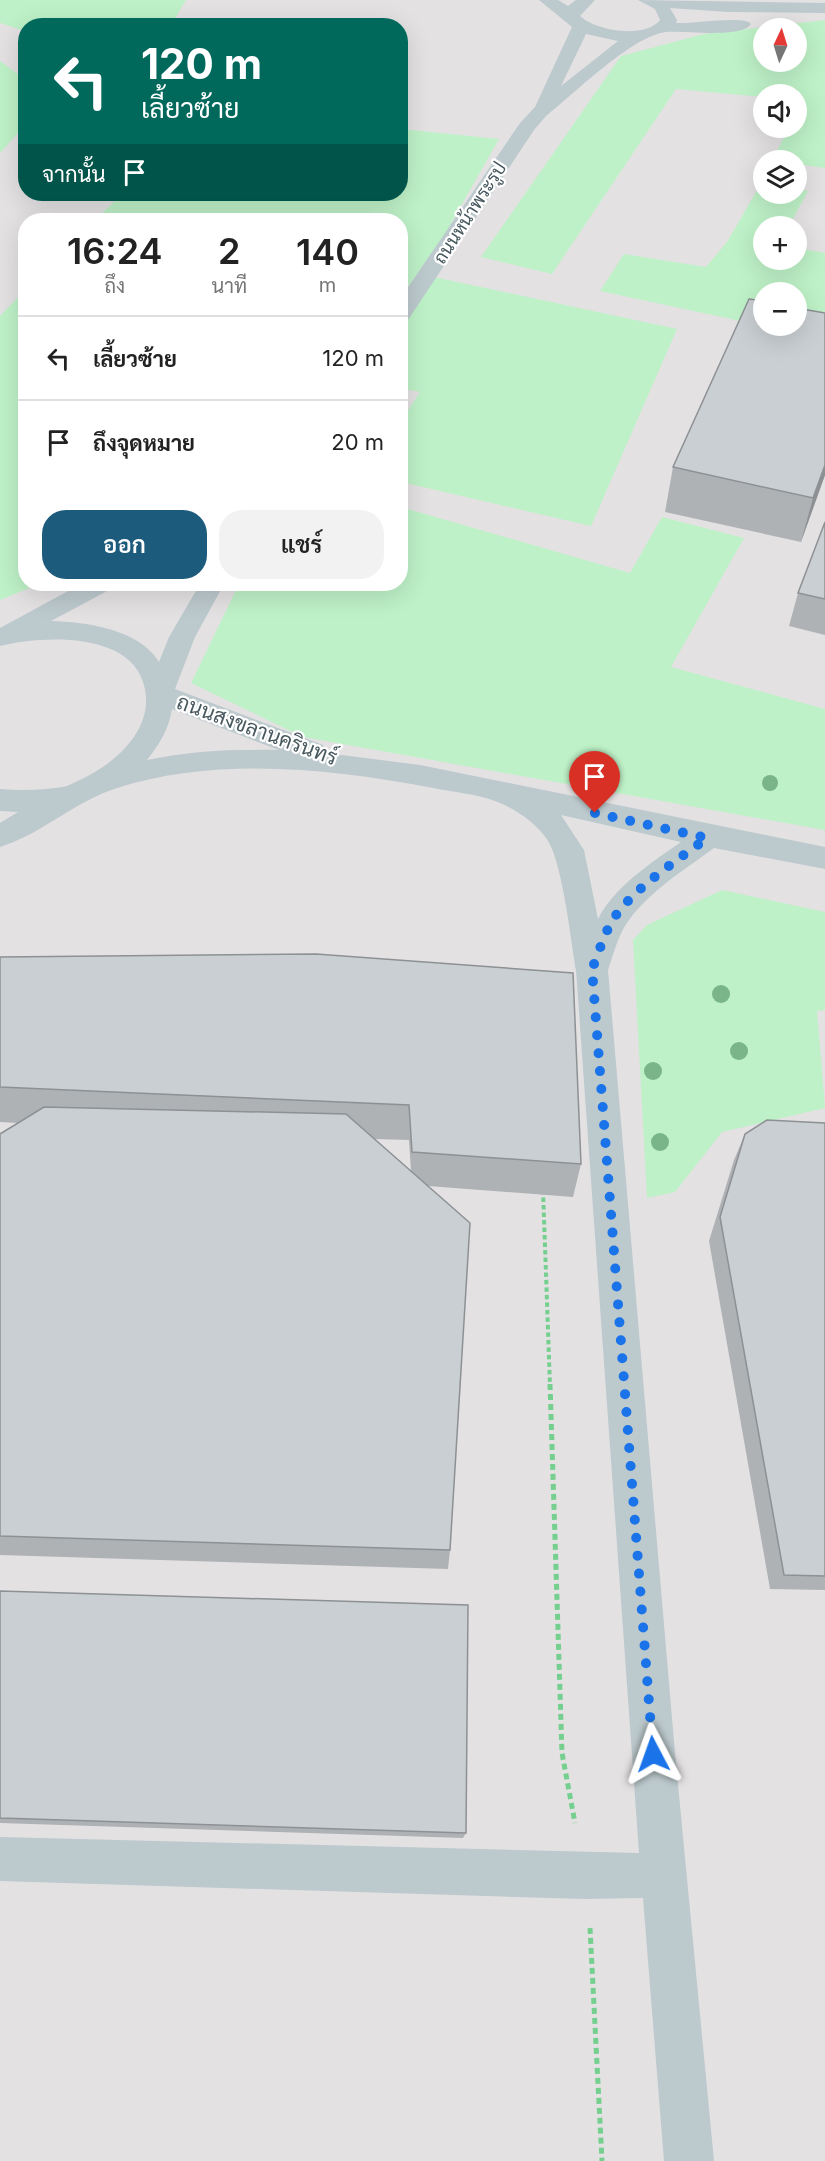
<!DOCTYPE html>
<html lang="th">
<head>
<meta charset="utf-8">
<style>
	:root { --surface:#fff; --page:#f2f2f2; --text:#222; --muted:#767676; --line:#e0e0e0; --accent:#1c5b7c }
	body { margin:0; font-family:Inter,Sarabun,sans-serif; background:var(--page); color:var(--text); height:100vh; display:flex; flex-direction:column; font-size:22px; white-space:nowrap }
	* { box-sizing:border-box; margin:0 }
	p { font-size:20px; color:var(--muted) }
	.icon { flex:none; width:33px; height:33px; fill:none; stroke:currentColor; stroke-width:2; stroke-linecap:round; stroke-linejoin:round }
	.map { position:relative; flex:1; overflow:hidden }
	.sheet { position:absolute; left:18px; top:213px; width:390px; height:378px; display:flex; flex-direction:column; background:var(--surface); border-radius:24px; box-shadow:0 6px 24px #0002 }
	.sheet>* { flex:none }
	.banner { position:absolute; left:18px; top:18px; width:390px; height:183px; border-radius:24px; box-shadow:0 6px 24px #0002; background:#00695c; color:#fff; overflow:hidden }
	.needle { width:39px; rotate:4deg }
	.buttons { position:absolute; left:753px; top:18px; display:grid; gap:12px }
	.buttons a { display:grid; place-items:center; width:54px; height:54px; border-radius:50%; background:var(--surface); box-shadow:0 6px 24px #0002; font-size:30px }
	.pin { position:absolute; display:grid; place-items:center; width:51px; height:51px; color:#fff; margin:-62px -26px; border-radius:50% 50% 50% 0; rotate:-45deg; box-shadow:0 0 6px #0007 }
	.pin .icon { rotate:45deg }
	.me { position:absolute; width:66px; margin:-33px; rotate:356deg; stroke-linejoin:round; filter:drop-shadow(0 0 4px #0008) }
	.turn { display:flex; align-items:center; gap:21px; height:126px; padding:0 24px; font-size:27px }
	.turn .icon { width:78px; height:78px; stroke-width:2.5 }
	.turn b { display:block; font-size:42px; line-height:51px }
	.then { display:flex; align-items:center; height:57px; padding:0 24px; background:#0003; gap:12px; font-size:22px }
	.eta { display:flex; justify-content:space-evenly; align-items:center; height:102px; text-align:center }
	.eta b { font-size:36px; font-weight:600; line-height:42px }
	.button { display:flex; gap:12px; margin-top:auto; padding:12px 24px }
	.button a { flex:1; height:69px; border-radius:24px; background:var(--accent); color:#fff; font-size:24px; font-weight:600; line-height:69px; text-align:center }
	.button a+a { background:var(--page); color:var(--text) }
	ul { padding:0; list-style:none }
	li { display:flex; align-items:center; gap:18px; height:84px; padding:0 24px; border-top:2px solid var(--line) }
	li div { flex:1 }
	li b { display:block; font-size:22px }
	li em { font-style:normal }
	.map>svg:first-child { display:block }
	.education { fill:#e4e1e3; fill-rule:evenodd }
	.green { fill:#bef1c7; fill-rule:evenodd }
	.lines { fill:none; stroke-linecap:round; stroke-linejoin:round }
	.path-far1 { stroke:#75d08f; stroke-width:4; stroke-dasharray:4.5 3; stroke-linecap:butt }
	.path { stroke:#75d08f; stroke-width:5; stroke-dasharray:6 4; stroke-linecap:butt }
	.minor { fill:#bcc9cd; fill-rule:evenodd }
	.tree { fill:#79b589 }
	.wall { fill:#aeb2b5; fill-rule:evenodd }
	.shaded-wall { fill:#8d9194 }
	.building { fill:#cacfd3; stroke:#8d9194; stroke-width:1.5 }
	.route { stroke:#1a73e8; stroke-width:10; stroke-dasharray:0 18 }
	.labels { text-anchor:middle; stroke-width:4.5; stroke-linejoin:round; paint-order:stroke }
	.far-street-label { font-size:18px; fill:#48595f; stroke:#fff }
	.street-label { font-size:21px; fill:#48595f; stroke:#fff }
</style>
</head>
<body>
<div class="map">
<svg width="825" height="2161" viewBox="0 0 825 2161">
	<rect width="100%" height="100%" fill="#f3f0f1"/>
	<path class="education" d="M0 0H825V2161H0ZM26 26H400V194H26ZM764 28H796V62H764ZM764 94H796V128H764ZM764 160H796V194H764ZM26 220H400V584H26ZM764 226H796V260H764ZM764 292H796V326H764Z"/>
	<g class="green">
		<path d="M0 0H186L171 25 26 26 25 31 0 23Z"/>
		<path d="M825 20V168L797 164 796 160H772L789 128H796L797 113 803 101 797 100 796 94H764L763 97 676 89 552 274 481 257 621 56 704 34ZM764 28H796V62H764Z"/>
		<path d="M0 61 26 80 25 125 0 153Z"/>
		<path d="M401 129 499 139 441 241 401 296 400 220H95L122 194H400Z"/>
		<path d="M760 185H763L764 194H796L797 189 808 191 789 226H764V260H796L797 248 825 253V339L600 291 624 254 706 267 727 242ZM764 292H796V326H764Z"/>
		<path d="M434 277 677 329 591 526 401 482 400 423 420 392 401 388V325Z"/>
		<path d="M25 290 26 584H39L0 600V316Z"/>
		<path d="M401 507 630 573 662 517 744 538 671 667 825 709V830L303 737 191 683 239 584H400Z"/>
		<path d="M722 890 825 912V1010L817 1011 825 1108 722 1132 675 1192 647 1198 633 940 647 925Z"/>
	</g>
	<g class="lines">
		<path class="path-far1" d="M543 1190 550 1386"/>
		<g class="path">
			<path d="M550 1384 562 1753 575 1823"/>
			<path d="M590 1928 602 2161"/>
		</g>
		<g class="minor">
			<path d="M539 0H558L568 6 576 0H595L580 16C596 31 645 39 660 20L655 9 638 0 825 3V13L728 12 670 8 677 20 676 23C691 24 745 15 751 24 741 39 684 30 666 32 632 36 575 93 546 116L534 130 408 320 400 321V299L520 123 535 107 572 27ZM586 34 618 41 561 86Z"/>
			<path d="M81 584H113L109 590 51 621C86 622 139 629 159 662L169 637 200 584H224L195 637 175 689 323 745 326 753 420 765 825 847V869L714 848C683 871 646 893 625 926 617 939 613 956 608 970L675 1753 714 2161H664L643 1898 585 1899 0 1881V1837L639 1853 576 970C571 941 562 858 546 838 535 822 514 808 495 801 476 794 453 792 433 788 332 769 218 756 117 788 75 801 42 834 0 847V823L18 812 0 811V789C21 791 43 790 63 787 69 786 75 782 80 780 115 764 158 727 143 682 127 631 40 636 0 646V628ZM172 709 279 750C234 749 190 751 147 760 159 745 169 729 172 709ZM561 815 681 842C651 863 615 886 598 919L584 850Z"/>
		</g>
	</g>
	<g class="tree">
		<circle cx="770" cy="783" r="8"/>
		<circle cx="721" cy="994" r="9"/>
		<circle cx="739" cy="1051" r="9"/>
		<circle cx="653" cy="1071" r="9"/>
		<circle cx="660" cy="1142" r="9"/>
	</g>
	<g class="wall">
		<path d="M825 313V475L801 542 665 512 673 467Z"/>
		<path d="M825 522V635L789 626 798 593Z"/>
		<path d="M0 957 581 1164 573 1197 428 1186 450 1550 448 1569 0 1555V1134L18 1123 0 1122ZM374 1139 409 1140 411 1171Z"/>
		<path d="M825 1123V1590L770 1589 709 1241 734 1160 745 1134Z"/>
		<path d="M0 1591 466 1833 463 1838 0 1823Z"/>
	</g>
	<path class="shaded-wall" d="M825 465V475L801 542 813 498Z"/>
	<g class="building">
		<path d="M749 299 764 301V326H796V308L825 313V465L813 498 673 467Z"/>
		<path d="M825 522V599L798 593Z"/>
		<path d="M316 954 573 973 581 1164 412 1152 409 1105 0 1087V957Z"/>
		<path d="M44 1107 346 1114 470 1223 450 1550 0 1536V1134Z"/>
		<path d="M767 1120 825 1123V1576L784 1575 720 1217 745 1134Z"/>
		<path d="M0 1591 468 1605 466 1833 0 1818Z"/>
	</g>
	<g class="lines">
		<path class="route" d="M595 813 707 838C678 860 644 881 620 910 606 926 600 950 592 969L653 1754"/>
	</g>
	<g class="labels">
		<g class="far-street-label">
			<text transform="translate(470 213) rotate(-57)" y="6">ถนนหน้าพระรูป</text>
		</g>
		<g class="street-label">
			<text transform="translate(257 730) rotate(20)" y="7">ถนนสงขลานครินทร์</text>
		</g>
	</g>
</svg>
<div class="buttons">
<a><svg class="needle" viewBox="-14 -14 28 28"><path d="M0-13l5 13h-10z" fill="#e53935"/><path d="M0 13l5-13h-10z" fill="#767676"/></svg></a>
<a><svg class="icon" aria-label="sound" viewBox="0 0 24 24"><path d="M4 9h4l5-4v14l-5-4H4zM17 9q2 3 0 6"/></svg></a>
<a><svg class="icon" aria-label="layers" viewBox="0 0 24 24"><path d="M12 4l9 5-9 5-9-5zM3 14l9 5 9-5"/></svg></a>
<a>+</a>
<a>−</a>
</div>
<div class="pin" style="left:595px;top:813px;background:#d93025"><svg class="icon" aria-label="arrive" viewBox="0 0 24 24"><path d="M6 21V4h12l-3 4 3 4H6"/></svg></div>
<svg class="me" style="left:653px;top:1754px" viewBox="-20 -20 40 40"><path d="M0-17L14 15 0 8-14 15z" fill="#1a73e8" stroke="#fff" stroke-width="4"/></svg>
<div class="banner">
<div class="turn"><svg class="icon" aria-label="left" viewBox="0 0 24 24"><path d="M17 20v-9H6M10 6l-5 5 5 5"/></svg><div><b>120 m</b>เลี้ยวซ้าย</div></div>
<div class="then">จากนั้น<svg class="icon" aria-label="arrive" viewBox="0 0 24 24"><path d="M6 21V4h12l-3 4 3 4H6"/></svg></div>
</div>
<section class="sheet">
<div class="eta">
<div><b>16:24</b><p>ถึง</p></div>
<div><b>2</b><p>นาที</p></div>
<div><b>140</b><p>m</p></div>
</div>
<ul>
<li><svg class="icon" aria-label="left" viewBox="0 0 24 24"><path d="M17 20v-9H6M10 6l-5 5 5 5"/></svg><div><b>เลี้ยวซ้าย</b></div><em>120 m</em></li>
<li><svg class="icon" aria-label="arrive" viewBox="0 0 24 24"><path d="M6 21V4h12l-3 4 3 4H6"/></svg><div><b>ถึงจุดหมาย</b></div><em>20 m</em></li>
</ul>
<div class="button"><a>ออก</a><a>แชร์</a></div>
</section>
</div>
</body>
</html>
